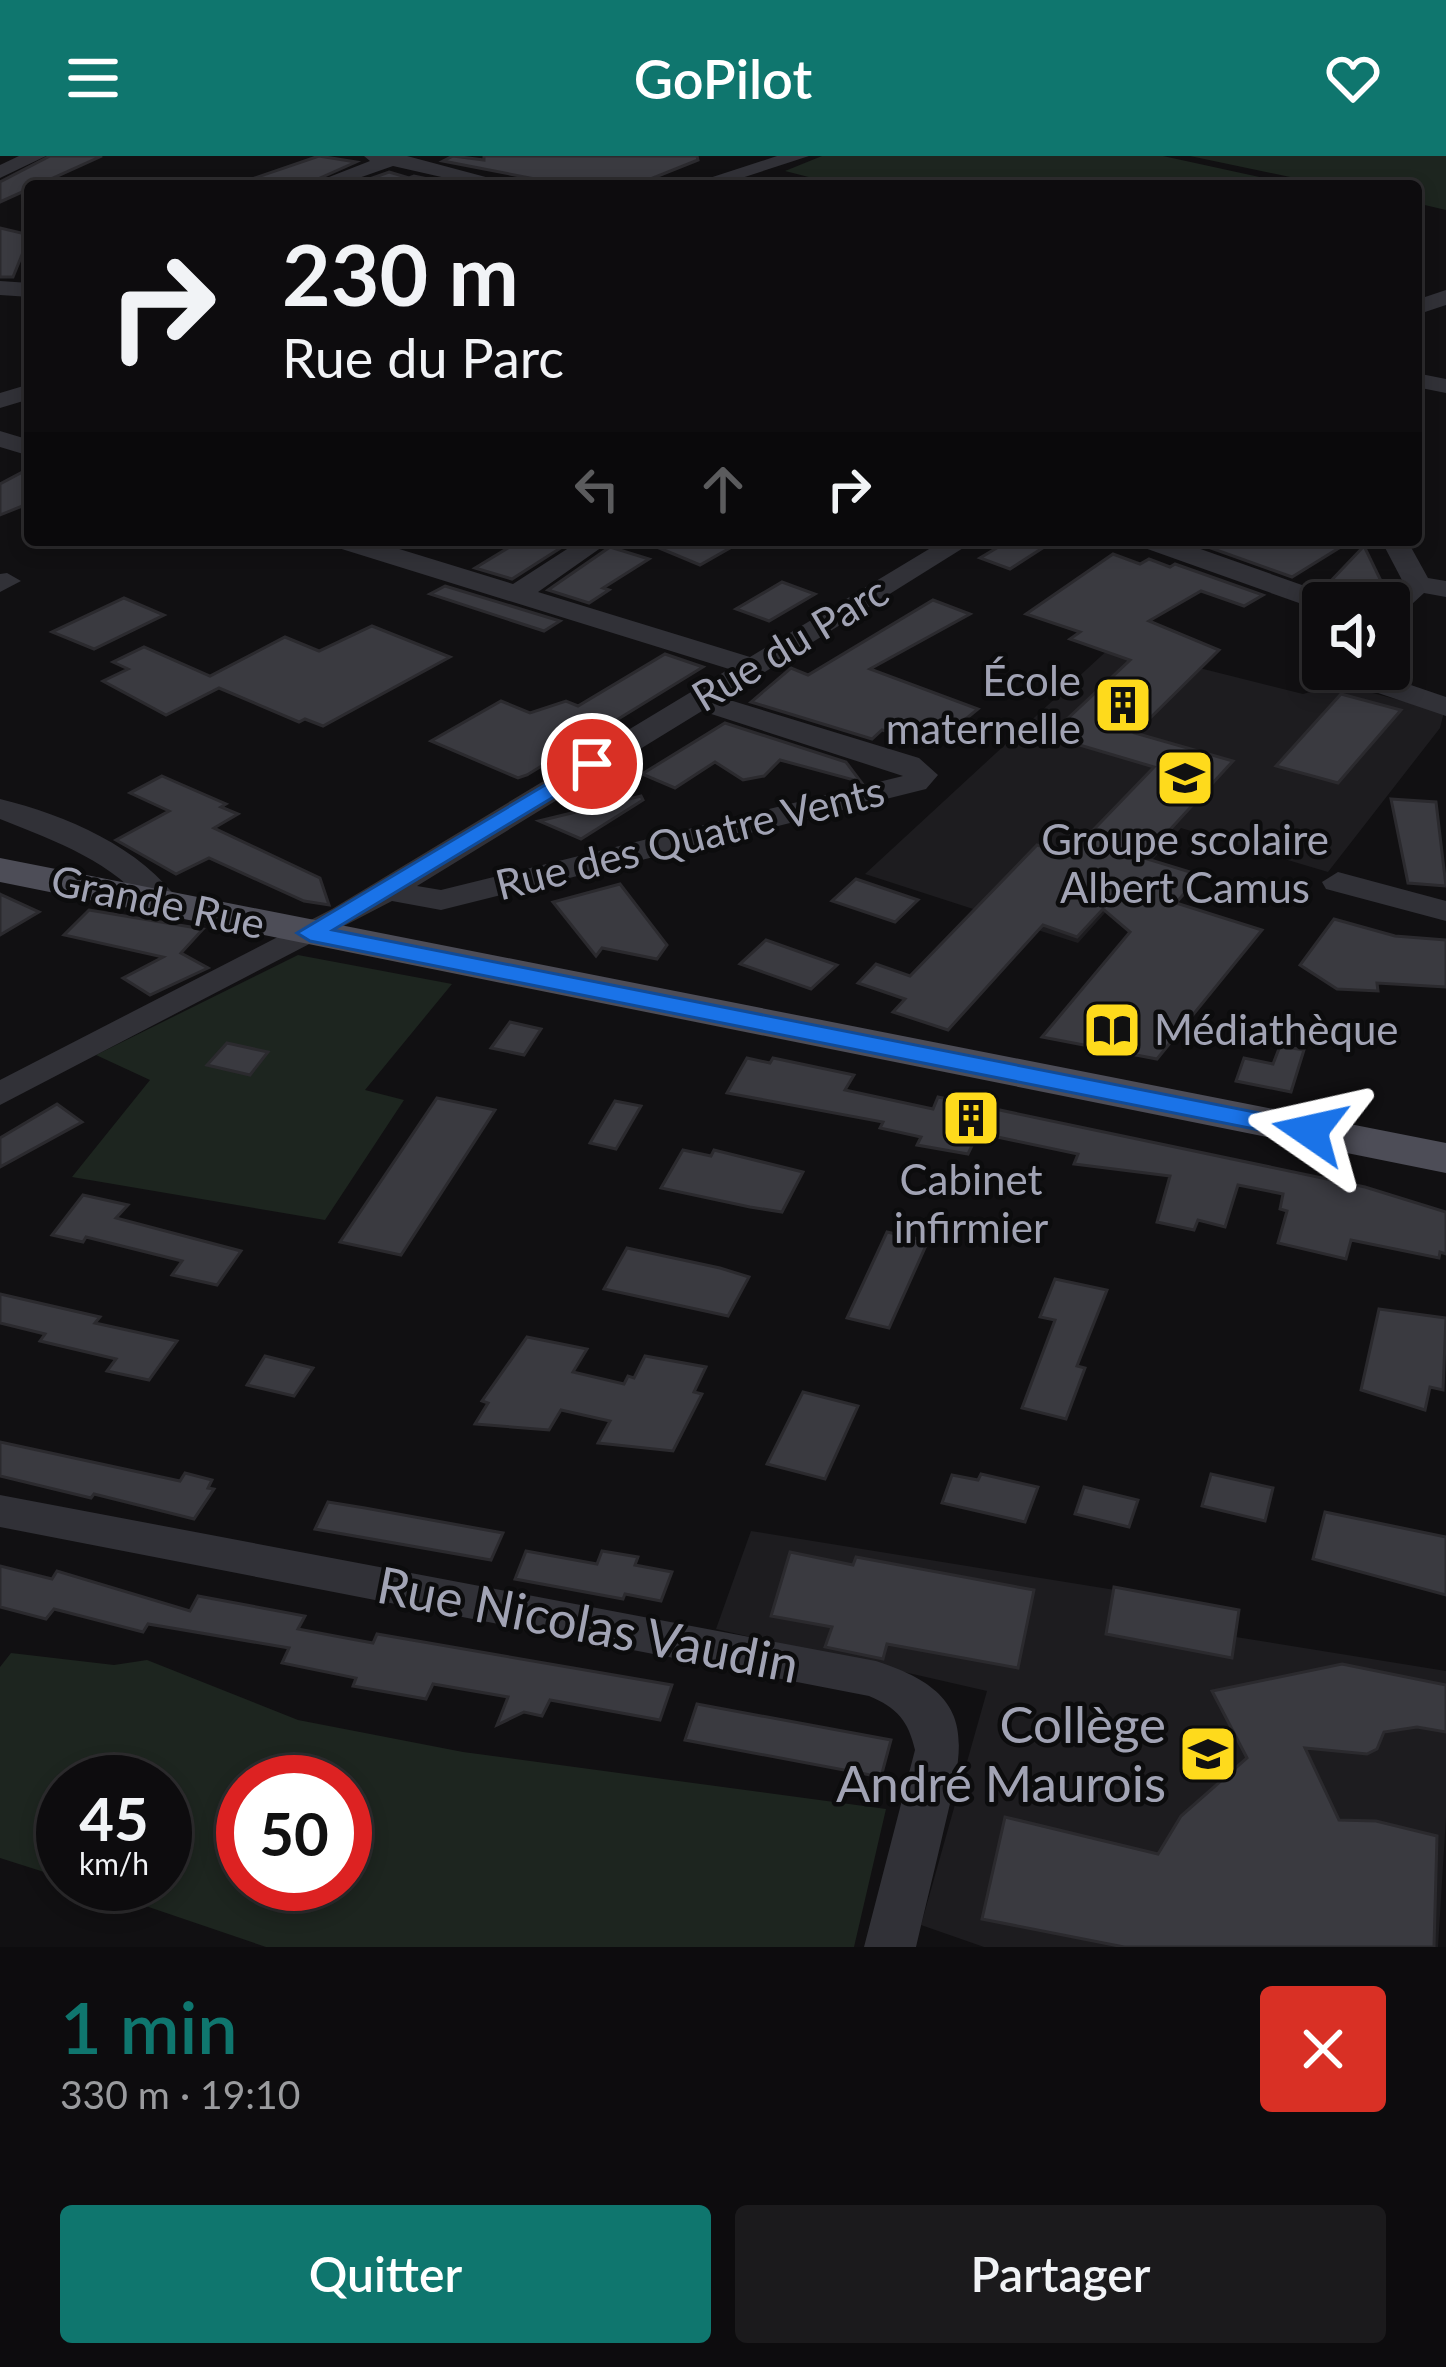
<!DOCTYPE html>
<html lang="fr">
<head>
<meta charset="utf-8">
<style>
	:root { --surface:#0d0c0e; --page:#1b1a1c; --text:#f1f3f6; --muted:#9a9b9e; --line:#2d2c2e; --accent:#0f766e }
	body { margin:0; font-family:Lato,sans-serif; background:var(--page); color:var(--text); height:100vh; display:flex; flex-direction:column; font-size:45px; white-space:nowrap }
	* { box-sizing:border-box; margin:0 }
	p { font-size:39px; color:var(--muted) }
	.icon { flex:none; width:66px; height:66px; fill:none; stroke:currentColor; stroke-width:2; stroke-linecap:round; stroke-linejoin:round }
	.map { position:relative; height:1791px; overflow:hidden }
	.sheet { display:flex; flex-direction:column; background:var(--surface); flex:1 }
	.sheet>* { flex:none }
	.top-card { position:absolute; left:24px; top:24px; width:1398px; height:366px; border-radius:12px; box-shadow:0 6px 18px #0003,0 0 0 3px var(--line); background:#0d0c0e; color:var(--text); overflow:hidden }
	.buttons { position:absolute; left:1302px; top:426px; display:grid; gap:24px }
	.buttons a { display:grid; place-items:center; width:108px; height:108px; border-radius:12px; background:var(--surface); box-shadow:0 6px 18px #0003,0 0 0 3px var(--line); font-size:60px }
	.speed { position:absolute; left:36px; top:1599px; display:flex; gap:24px; font-size:60px; font-weight:700; text-align:center }
	.speed>* { display:grid; place-content:center; width:156px; height:156px; border-radius:50%; background:var(--surface); box-shadow:0 6px 18px #0003,0 0 0 3px var(--line); line-height:1 }
	.speed small { font-size:30px; font-weight:400 }
	.speed .limit { border:18px solid #d22; background:#fff; color:#111 }
	.pin { position:absolute; display:grid; place-items:center; width:102px; height:102px; color:#fff; margin:-51px; border:6px solid #fff; border-radius:50%; box-shadow:0 3px 12px #0007 }
	.me { position:absolute; width:132px; margin:-66px; rotate:281deg; stroke-linejoin:round; filter:drop-shadow(0 0 9px #0008) }
	.turn { display:flex; align-items:center; gap:42px; height:252px; padding:0 60px; font-size:54px }
	.turn .icon { width:156px; height:156px; stroke-width:2.5 }
	.turn b { display:block; font-size:84px; line-height:102px }
	.lanes { display:flex; align-items:center; height:114px; padding:0 60px; background:#0003; justify-content:center; gap:60px; direction:ltr }
	.lanes .off { opacity:.35 }
	.round { display:grid; place-items:center; flex:none; width:126px; height:126px; border-radius:12px; background:var(--page) }
	.overview { display:flex; align-items:center; justify-content:space-between; height:204px; padding:0 60px }
	h1 { font-size:72px; font-weight:600; line-height:90px; color:var(--accent) }
	.button { display:flex; gap:24px; margin-top:auto; padding:24px 60px }
	.button a { flex:1; height:138px; border-radius:12px; background:var(--accent); color:#fff; font-size:48px; font-weight:600; line-height:138px; text-align:center }
	.button a+a { background:var(--page); color:var(--text) }
	header { display:flex; justify-content:space-between; align-items:center; height:156px; padding:0 60px; background:var(--accent); color:#fff; font-size:54px; font-weight:600 }
	.map>svg:first-child { display:block }
	.built { fill:#1d1c1f }
	.green { fill:#1d251f; fill-rule:evenodd }
	.building { fill:#3a3a40; stroke:#2b2a2e; stroke-width:3 }
	.lines { fill:none; stroke-linecap:round; stroke-linejoin:round }
	.minor { fill:#313137; fill-rule:evenodd }
	.major { fill:#4d4d57; fill-rule:evenodd }
	.route { fill:#1a73e8; stroke:#114b97; stroke-width:3 }
	.labels { text-anchor:middle; stroke-width:9; stroke-linejoin:round; paint-order:stroke }
	.street-label { font-size:42px; fill:#a1a3b4; stroke:#0c0c0d }
	.poi-label { font-size:42px; fill:#a1a3b4; stroke:#0c0c0d }
	.near-street-label { font-size:51px; fill:#a1a3b4; stroke:#0c0c0d }
	.near-poi-label { font-size:51px; fill:#a1a3b4; stroke:#0c0c0d; text-anchor:end }
</style>
</head>
<body>
<header><svg class="icon" aria-label="menu" viewBox="0 0 24 24"><path d="M4 6h16M4 12h16M4 18h16"/></svg>GoPilot<svg class="icon" aria-label="heart" viewBox="0 0 24 24"><path d="M12 20l-8-8c-3-5 5-10 8-4 3-6 11-1 8 4z"/></svg></header>
<div class="map">
<svg width="1446" height="1791" viewBox="0 0 1446 1791">
	<rect width="100%" height="100%" fill="#111012"/>
	<g class="built">
		<path d="M1112 490 1303 538 1339 528 1444 556 1440 572 1328 716 1181 672 1078 787 865 718Z"/>
		<path d="M751 1375 1239 1454 1236 1481 1446 1515V1661L1438 1791H984L921 1769 987 1535 716 1473Z"/>
	</g>
	<g class="green">
		<path d="M822 0H1163L1301 30H844L785 15Z"/>
		<path d="M1190 0H1446V54L1416 47V30H1333Z"/>
		<path d="M298 799 452 828 365 934 404 944 325 1064 72 1021 150 924 96 899Z"/>
		<path d="M11 1497 114 1509 147 1504 298 1564 463 1596 886 1653 854 1791H266L81 1728H165V1626H63V1722L0 1702V1511ZM243 1626H345V1728H243Z"/>
	</g>
	<g class="building">
		<path d="M50 0H102L0 46V26Z"/>
		<path d="M319 0 356 6 302 30H244L243 26Z"/>
		<path d="M453 0 484 4V0H697L698 4 638 28 571 30 443 5Z"/>
		<path d="M389 16 409 22 414 20 461 30H350Z"/>
		<path d="M0 72 30 79 13 121H0Z"/>
		<path d="M30 312V347L0 359V328Z"/>
		<path d="M521 384H573L512 423 475 412Z"/>
		<path d="M640 384H744L700 409Z"/>
		<path d="M1010 384H1055L1010 413 980 402Z"/>
		<path d="M1216 384H1352L1292 421 1205 390Z"/>
		<path d="M1364 390 1382 427 1360 441 1326 430Z"/>
		<path d="M610 391 649 403 603 432 609 434 589 447 548 434Z"/>
		<path d="M1113 398 1140 408 1149 403 1170 411 1175 408 1263 439 1244 450 1201 435 1149 465 1219 494 1135 577 1233 605 1144 702 1200 719 1176 747 1262 774 1157 903 1042 881 1130 776 1103 753 1077 781 1043 769 948 874 893 856 905 843 858 827 876 808 910 820 1037 689 1070 698 1154 611 1049 580 1130 504 1070 483 1080 476 1026 458Z"/>
		<path d="M782 426 815 438 769 465 736 453Z"/>
		<path d="M445 430 560 465 544 475 430 438Z"/>
		<path d="M124 442 164 459 94 493 52 476Z"/>
		<path d="M933 444 970 458 870 513 978 553 951 575 942 572 927 586 882 574 872 583 751 546 791 512 808 519Z"/>
		<path d="M372 470 450 501 323 570 305 563 299 566 219 532 166 559 103 525 128 513 113 506 144 491 210 520 285 481 319 495Z"/>
		<path d="M665 498 703 511 527 619 518 622 431 585 501 545 530 557 566 545 578 550Z"/>
		<path d="M1341 538 1401 554 1338 627 1276 610Z"/>
		<path d="M725 567 846 606 861 626 780 604 764 620 743 624 715 606 675 632 642 618Z"/>
		<path d="M162 620 226 648 221 651 238 658 214 672 320 722 329 749 304 745 209 702 176 718 116 684 169 655 130 637Z"/>
		<path d="M641 640 643 644 581 683 539 665Z"/>
		<path d="M1391 643 1436 646 1446 730 1408 727Z"/>
		<path d="M856 723 918 744 895 766 832 745Z"/>
		<path d="M620 728 667 789 657 803 602 792 596 800 553 746Z"/>
		<path d="M0 738 39 756 0 779Z"/>
		<path d="M89 754 203 773 181 797 208 812 150 839 123 822 163 801 64 779Z"/>
		<path d="M1334 763 1395 780 1446 784V831L1377 827 1378 835 1337 833 1300 809Z"/>
		<path d="M766 784 837 809 811 833 740 808Z"/>
		<path d="M510 866 541 873 524 899 491 892Z"/>
		<path d="M227 887 268 896 250 919 207 909Z"/>
		<path d="M1280 890 1304 894 1291 936 1236 925 1244 902 1273 908Z"/>
		<path d="M747 902 770 907 773 902 854 919 845 934 933 953 938 941 1365 1031 1446 1056V1098L1440 1096 1439 1102 1351 1084 1346 1103 1278 1087 1287 1055 1280 1053 1283 1038 1238 1029 1225 1071 1198 1064 1194 1074 1157 1066 1170 1020 1074 1008 1078 998 978 977 968 998 917 989 921 981 880 972 883 966 727 937Z"/>
		<path d="M437 942 495 954 401 1099 340 1086Z"/>
		<path d="M615 945 641 950 616 993 590 987Z"/>
		<path d="M57 948 82 966 0 1011V982Z"/>
		<path d="M683 994 711 1000 714 994 803 1016 782 1056 750 1051 661 1032Z"/>
		<path d="M83 1039 128 1049 116 1062 241 1095 217 1129 172 1119 182 1105 86 1081 83 1086 52 1079Z"/>
		<path d="M887 1076 928 1085 889 1172 847 1162Z"/>
		<path d="M627 1092 720 1112 749 1121 728 1160 604 1133Z"/>
		<path d="M1055 1123 1107 1134 1077 1210 1085 1212 1066 1263 1022 1252 1055 1164 1040 1161Z"/>
		<path d="M0 1138 100 1161 95 1167 177 1185 149 1224 107 1215 116 1203 40 1185 45 1178 0 1167Z"/>
		<path d="M1379 1153 1446 1162 1443 1234 1430 1231 1425 1254 1361 1234Z"/>
		<path d="M527 1181 587 1193 573 1216 624 1228 628 1220 634 1222 645 1200 706 1211 694 1236 702 1238 673 1295 598 1287 610 1265 561 1254 549 1274 475 1268 488 1247 482 1245Z"/>
		<path d="M265 1200 313 1212 294 1240 247 1229Z"/>
		<path d="M803 1236 858 1250 825 1323 767 1308Z"/>
		<path d="M0 1286 180 1325 185 1317 212 1324 208 1332 214 1333 194 1363 94 1338 91 1342 0 1320Z"/>
		<path d="M981 1318 1038 1331 1025 1366 942 1347 952 1319 978 1324Z"/>
		<path d="M1211 1318 1273 1332 1265 1365 1202 1350Z"/>
		<path d="M1084 1331 1138 1344 1129 1371 1075 1358Z"/>
		<path d="M328 1346 365 1352 503 1377 491 1404 315 1373Z"/>
		<path d="M1325 1356 1446 1381V1439L1313 1403Z"/>
		<path d="M526 1395 597 1408 602 1395 638 1401 635 1409 672 1416 661 1445 625 1438 623 1443 515 1423Z"/>
		<path d="M790 1396 853 1409 856 1401 1034 1434 1018 1512 887 1488 883 1503 825 1491 832 1471 771 1460Z"/>
		<path d="M0 1410 52 1423 57 1415 190 1455 198 1440 305 1460 298 1473 335 1480 373 1487 377 1478 672 1529 660 1564 550 1544 542 1560 524 1556 497 1569 508 1541 433 1528 426 1543 353 1530 356 1522 282 1507 289 1492 148 1468 143 1476 54 1453 46 1463 0 1451Z"/>
		<path d="M1114 1431 1239 1454 1232 1502 1106 1478Z"/>
		<path d="M1342 1508 1446 1529V1576L1417 1571 1384 1576 1377 1593 1367 1598 1305 1592 1339 1664 1376 1665 1437 1680 1434 1791H1124L982 1763 1005 1661 1158 1698 1181 1660 1247 1602 1212 1535Z"/>
		<path d="M697 1548 891 1584 881 1621 685 1584Z"/>
	</g>
	<g class="lines">
		<g class="minor">
			<path d="M19 0H46L0 22V9Z"/>
			<path d="M364 0H407L519 30H481L393 10 336 30H306L370 5Z"/>
			<path d="M777 0H809L717 30H685Z"/>
			<path d="M0 125 30 127V141L0 139Z"/>
			<path d="M1446 134V149L1416 159V144Z"/>
			<path d="M1416 217 1446 223V237L1416 231Z"/>
			<path d="M30 228V243L0 252V237Z"/>
			<path d="M0 275 30 284V300L0 291Z"/>
			<path d="M329 384H370L513 428 581 384H612L538 436 750 501 944 384H976L723 542 919 602 938 619 926 633 441 754 392 745 0 949V924L332 753 729 513 332 390ZM702 555 903 620 441 734 417 730Z"/>
			<path d="M1136 384H1175L1336 441 1340 447H1323V455L1316 453 1139 390Z"/>
			<path d="M1381 384H1407L1428 422 1446 425V441L1424 437 1399 460 1389 462V447H1380L1403 426Z"/>
			<path d="M7 417 21 425 0 436V418Z"/>
			<path d="M1323 509V513H1364L1446 541V560L1325 519 1320 513Z"/>
			<path d="M0 643C66 659 141 691 181 748L176 755H152C113 705 57 686 0 663Z"/>
			<path d="M1338 716 1446 745V765L1326 733 1322 726Z"/>
			<path d="M0 1339 876 1505C979 1538 965 1585 944 1673 935 1712 925 1752 916 1791H864L915 1594C908 1564 897 1552 869 1540L0 1371Z"/>
		</g>
		<path class="major" d="M0 702 1446 987V1017L0 726Z"/>
	</g>
	<path class="route" d="M592 601 604 608 600 613 333 774 1310 967 1324 975 1310 984 310 785 297 777Z"/>
	<defs>
		<g id="building-square" transform="scale(3)"><rect x="-9" y="-9" width="18" height="18" rx="4" fill="#feda1c" stroke="#0c0c0d"/><path d="M-4-6H4V6H1V3H-1V6H-4ZM-2.5-4.3h1.7v1.8h-1.7ZM.8-4.3h1.7v1.8H.8ZM-2.5-1h1.7V.8h-1.7ZM.8-1h1.7V.8H.8Z" fill="#111"/></g>
		<g id="school-square" transform="scale(3)"><rect x="-9" y="-9" width="18" height="18" rx="4" fill="#feda1c" stroke="#0c0c0d"/><path d="M0-5L7-2L0 1L-7-2ZM-4 1L0 2.5L4 1V4Q0 6-4 4Z" fill="#111"/></g>
		<g id="library-square" transform="scale(3)"><rect x="-9" y="-9" width="18" height="18" rx="4" fill="#feda1c" stroke="#0c0c0d"/><path d="M-6-4Q-3-5.5-.7-3.5V5Q-3 3-6 4ZM6-4Q3-5.5 .7-3.5V5Q3 3 6 4Z" fill="#111"/></g>
	</defs>
	<g fill-rule="evenodd">
		<use href="#building-square" x="1123" y="549"/>
		<use href="#school-square" x="1185" y="622"/>
		<use href="#library-square" x="1112" y="874"/>
		<use href="#building-square" x="971" y="962"/>
		<use href="#school-square" x="1208" y="1598"/>
	</g>
	<g class="labels">
		<g class="street-label">
			<text transform="translate(790 488) rotate(-31)" y="15">Rue du Parc</text>
			<text transform="translate(690 682) rotate(-14)" y="15">Rue des Quatre Vents</text>
			<text transform="translate(158 746) rotate(12)" y="15">Grande Rue</text>
		</g>
		<g class="poi-label">
			<text x="1081" y="540" text-anchor="end">École<tspan x="1081" dy="48">maternelle</tspan></text>
			<text x="1185" y="699">Groupe scolaire<tspan x="1185" dy="48">Albert Camus</tspan></text>
			<text x="1154" y="889" text-anchor="start">Médiathèque</text>
			<text x="971" y="1039">Cabinet<tspan x="971" dy="48">infirmier</tspan></text>
		</g>
		<g class="near-street-label">
			<text transform="translate(588 1469) rotate(11)" y="18">Rue Nicolas Vaudin</text>
		</g>
		<g class="near-poi-label">
			<text x="1166" y="1587">Collège<tspan x="1166" dy="59">André Maurois</tspan></text>
		</g>
	</g>
</svg>
<div class="buttons">
<a><svg class="icon" aria-label="sound" viewBox="0 0 24 24"><path d="M4 9h4l5-4v14l-5-4H4zM17 9q2 3 0 6"/></svg></a>
</div>
<div class="speed"><div>45<small>km/h</small></div><div class="limit">50</div></div>
<div class="pin" style="left:592px;top:608px;background:#d93025"><svg class="icon" aria-label="arrive" viewBox="0 0 24 24"><path d="M6 21V4h12l-3 4 3 4H6"/></svg></div>
<svg class="me" style="left:1310px;top:975px" viewBox="-20 -20 40 40"><path d="M0-17L14 15 0 8-14 15z" fill="#1a73e8" stroke="#fff" stroke-width="4"/></svg>
<div class="top-card">
<div class="turn"><svg class="icon" aria-label="right" viewBox="0 0 24 24"><path d="M7 20v-9h11M14 6l5 5-5 5"/></svg><div><b>230 m</b>Rue du Parc</div></div>
<div class="lanes"><svg class="icon off" aria-label="left" viewBox="0 0 24 24"><path d="M17 20v-9H6M10 6l-5 5 5 5"/></svg><svg class="icon off" aria-label="ahead" viewBox="0 0 24 24"><path d="M12 20V5M6 11l6-6 6 6"/></svg><svg class="icon" aria-label="right" viewBox="0 0 24 24"><path d="M7 20v-9h11M14 6l5 5-5 5"/></svg></div>
</div>
</div>
<section class="sheet">
<div class="overview"><div><h1>1 min</h1><p>330 m · 19:10</p></div><a class="round" style="background:#d93025;color:#fff"><svg class="icon" aria-label="close" viewBox="0 0 24 24"><path d="M6 6l12 12M18 6L6 18"/></svg></a></div>
<div class="button"><a>Quitter</a><a>Partager</a></div>
</section>
</body>
</html>
